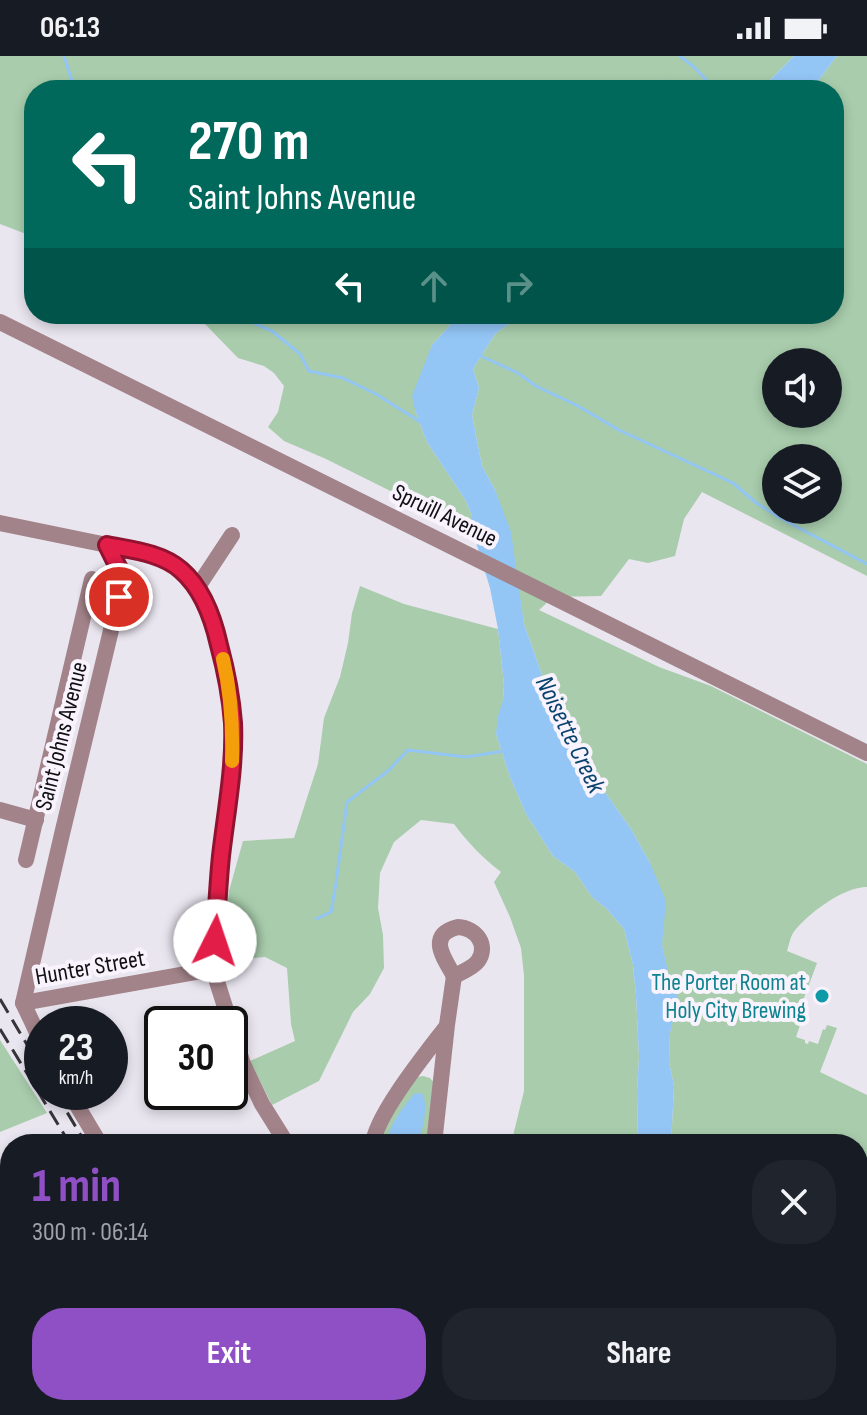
<!DOCTYPE html>
<html lang="en">
<head>
<meta charset="utf-8">
<style>
	:root { --surface:#171b24; --page:#20242c; --text:#f1f3f6; --muted:#9ea1a6; --accent:#8f4fc5 }
	body { margin:0; font-family:"Sofia Sans Condensed",sans-serif; background:var(--page); color:var(--text); height:100vh; display:flex; flex-direction:column; font-size:30px; white-space:nowrap }
	* { box-sizing:border-box; margin:0 }
	p { font-size:26px; color:var(--muted) }
	.icon { flex:none; width:44px; height:44px; fill:none; stroke:currentColor; stroke-width:2; stroke-linecap:round; stroke-linejoin:round }
	.map { position:relative; flex:1; overflow:hidden }
	.drawer { position:absolute; left:0px; top:1078px; width:868px; height:282px; display:flex; flex-direction:column; background:var(--surface); border-radius:32px 32px 0 0; box-shadow:0 4px 12px #0003 }
	.drawer>* { flex:none }
	.guide { position:absolute; left:24px; top:24px; width:820px; height:244px; border-radius:32px; box-shadow:0 4px 12px #0003; background:#00695c; color:#fff; overflow:hidden }
	.controls { position:absolute; left:762px; top:292px; display:grid; gap:16px }
	.controls a { display:grid; place-items:center; width:80px; height:80px; border-radius:50%; background:var(--surface); box-shadow:0 4px 12px #0003; font-size:40px }
	.speed { position:absolute; left:24px; top:950px; display:flex; gap:16px; font-size:40px; font-weight:700; text-align:center }
	.speed>* { display:grid; place-content:center; width:104px; height:104px; border-radius:50%; background:var(--surface); box-shadow:0 4px 12px #0003; line-height:1 }
	.speed small { font-size:20px; font-weight:400 }
	.speed .limit { border:4px solid #111; border-radius:12px; background:#fff; color:#111 }
	.pin { position:absolute; display:grid; place-items:center; width:68px; height:68px; color:#fff; margin:-34px; border:4px solid #fff; border-radius:50%; box-shadow:0 2px 8px #0007 }
	.me { position:absolute; width:88px; margin:-44px; rotate:4deg; stroke-linejoin:round; filter:drop-shadow(0 0 6px #0008) }
	.turn { display:flex; align-items:center; gap:28px; height:168px; padding:0 32px; font-size:36px }
	.turn .icon { width:104px; height:104px; stroke-width:2.5 }
	.turn b { display:block; font-size:56px; line-height:68px }
	.lanes { display:flex; align-items:center; height:76px; padding:0 32px; background:#0003; justify-content:center; gap:40px; direction:ltr }
	.lanes .off { opacity:.35 }
	.round { display:grid; place-items:center; flex:none; width:84px; height:84px; border-radius:32px; background:var(--page) }
	.head { display:flex; align-items:center; justify-content:space-between; height:136px; padding:0 32px }
	h1 { font-size:48px; font-weight:700; line-height:60px; color:var(--accent) }
	.button { display:flex; gap:16px; margin-top:auto; padding:16px 32px }
	.button a { flex:1; height:92px; border-radius:32px; background:var(--accent); color:#fff; font-size:32px; font-weight:700; line-height:92px; text-align:center }
	.button a+a { background:var(--page); color:var(--text) }
	.status { display:flex; justify-content:space-between; align-items:center; height:56px; padding:0 40px; background:var(--surface); direction:ltr }
	.status svg { height:22px; fill:currentColor }
	.map>svg:first-child { display:block }
	.green { fill:#a8ccac; fill-rule:evenodd }
	.water { fill:#93c5f5 }
	.lines { fill:none; stroke-linecap:round; stroke-linejoin:round }
	.stream { stroke:#93c5f5; stroke-width:3 }
	.minor { stroke:#a28389; stroke-width:16 }
	.rail { stroke:#363438; stroke-width:3; stroke-dasharray:16 8; stroke-linecap:butt }
	.route-casing { stroke:#92132f; stroke-width:20 }
	.route { stroke:#e11d48; stroke-width:14 }
	.slow { stroke:#f59e0b; stroke-width:14 }
	.culture-dot { fill:#0f9aa8; stroke:#f8f3fd; stroke-width:3 }
	.labels { text-anchor:middle; stroke-width:8; stroke-linejoin:round; paint-order:stroke }
	.street-label { font-size:24px; fill:#110f12; stroke:#f8f3fd }
	.culture-label { font-size:24px; fill:#0d838f; stroke:#f8f3fd; text-anchor:end }
	.water-label { font-size:26px; font-style:italic; fill:#09426d; stroke:#f8f3fd }
</style>
</head>
<body>
<div class="status"><b>06:13</b><svg viewBox="0 0 49 12"><path d="M0 12V9h3v3zM5 12V6h3v6zM10 12V3h3v9zM15 12V0h3v12zM26 1h20v11H26zM47 4h2v5h-2z"/></svg></div>
<div class="map">
<svg width="867" height="1359" viewBox="0 0 867 1359">
	<rect width="100%" height="100%" fill="#eae6f0"/>
	<g class="green">
		<path d="M0 0H794L760 34H34V181L0 168Z"/>
		<path d="M837 0H867V520L702 436 684 463 675 500 648 507 629 503 601 540 553 541 539 554 659 611 711 630 867 708V831C843 831 807 858 793 877 790 882 789 889 787 895L817 907 798 958 801 959 798 965 801 966 796 981 805 984V987L808 988 809 985 818 988 823 973 825 974 827 969 837 972 820 1016 867 1039V1288L858 1285V1088H671L674 1030 669 1006 670 977 677 942 671 929 666 909 662 889 663 870 650 807 631 773 570 687 553 650 524 568 515 511 500 449 495 434 482 410 472 359 479 332 473 313 495 278 522 258H834V34H811ZM776 306H828V358H776ZM776 402H828V454H776Z"/>
		<path d="M185 258H460L432 289 415 354 427 386 466 445 472 460 473 476 326 403 284 385 268 371 278 356 284 330 274 317 264 310 238 302 206 269Z"/>
		<path d="M360 530 404 548 498 573 504 629 503 644 496 678 510 721 526 758 553 800 575 816 592 841 607 853 624 873 633 909 636 939 639 1001 637 1035 638 1088H511L524 1035V919L521 892 510 861 494 826 501 816C483 802 468 787 454 768L421 764 394 786 380 817 378 852 383 879 384 912 370 938 353 956 319 1025 272 1049 250 1005 295 985 291 968 287 912 265 901 231 904 225 870 229 835 243 785 294 782 318 708 324 662 340 621 348 587 352 557Z"/>
		<path d="M0 984 47 1057 0 1076Z"/>
		<path d="M423 1020 430 1022 437 1030 430 1088H378L379 1077 416 1021Z"/>
		<path d="M261 1350H435L439 1359H266Z"/>
		<path d="M472 1350H620L619 1359H475Z"/>
		<path d="M661 1350H806L805 1359H662Z"/>
	</g>
	<g class="water">
		<path d="M794 0H837L811 34H760Z"/>
		<path d="M460 258H522L495 278 473 313 479 332 472 359 482 410 495 434 511 476 524 568 553 650 570 687 631 773 650 807 666 845 662 889 671 929 678 942 670 977 669 1006 674 1030 671 1088H638L637 1035 639 1001 636 939 633 909 624 873 607 853 592 841 575 816 553 800 526 758 510 721 496 678 498 660 503 644 504 629 498 573 490 532 472 473V460L466 445 427 386 415 354 412 340 432 289Z"/>
		<path d="M415 1037 423 1038C428 1053 423 1073 417 1088H387C388 1069 403 1051 415 1037Z"/>
	</g>
	<g class="lines">
		<g class="stream">
			<path d="M64 0 75 34"/>
			<path d="M680 0 694 11 716 34"/>
			<path d="M667 34 669 25"/>
			<path d="M233 258 272 275 300 298 309 315 343 322 376 338 422 367"/>
			<path d="M481 300 518 317 536 330 578 350 617 373 733 427 755 446 780 462 867 508"/>
			<path d="M316 863 331 856 336 827 347 746 388 715 408 694 466 701 504 695"/>
		</g>
		<g class="minor">
			<path d="M0 266 867 697"/>
			<path d="M0 467 107 489 119 513V541L62 778 23 947 42 987"/>
			<path d="M107 489 168 504 183 516 197 532 211 560 217 580 228 626 233 670 232 712 221 802 213 913 243 1008 262 1048 287 1088"/>
			<path d="M197 532 232 479"/>
			<path d="M0 754 36 764"/>
			<path d="M26 804 92 523"/>
			<path d="M458 871C476 872 489 889 478 905 473 912 462 916 454 920 444 902 426 879 458 871Z"/>
			<path d="M23 947 213 913"/>
			<path d="M69 1036 100 1088"/>
			<path d="M373 1088C375 1060 427 996 446 971"/>
			<path d="M434 1088 447 969 454 920"/>
			<path d="M450 1350 454 1359"/>
			<path d="M554 1350 571 1359"/>
		</g>
		<g class="rail">
			<path d="M0 943 42 1014"/>
			<path d="M0 973 70 1088"/>
			<path d="M55 1036 86 1088"/>
			<path d="M231 1350 236 1359"/>
		</g>
	</g>
	<g class="lines">
		<g class="route-casing">
			<path id="route" d="M119 541V513L107 489C132 494 162 497 181 514 203 533 213 562 219 589 226 615 231 640 233 667 235 711 226 756 221 800 218 829 217 857 215 885"/>
		</g>
		<use href="#route" class="route"/>
		<path class="slow" d="M223 603C231 637 233 670 232 705"/>
	</g>
	<circle class="culture-dot" cx="822" cy="940" r="8"/>
	<g class="labels">
		<g class="street-label">
			<text transform="translate(445 459) rotate(26)" y="8">Spruill Avenue</text>
			<text transform="translate(61 680) rotate(-76)" y="8">Saint Johns Avenue</text>
			<text transform="translate(90 911) rotate(-10)" y="8">Hunter Street</text>
		</g>
		<g class="culture-label">
			<text x="806" y="934">The Porter Room at<tspan x="806" dy="28">Holy City Brewing</tspan></text>
		</g>
		<g class="water-label">
			<text transform="translate(571 678) rotate(64)" y="9">Noisette Creek</text>
		</g>
	</g>
</svg>
<div class="controls">
<a><svg class="icon" aria-label="sound" viewBox="0 0 24 24"><path d="M4 9h4l5-4v14l-5-4H4zM17 9q2 3 0 6"/></svg></a>
<a><svg class="icon" aria-label="layers" viewBox="0 0 24 24"><path d="M12 4l9 5-9 5-9-5zM3 14l9 5 9-5"/></svg></a>
</div>
<div class="speed"><div>23<small>km/h</small></div><div class="limit">30</div></div>
<div class="pin" style="left:119px;top:541px;background:#d93025"><svg class="icon" aria-label="arrive" viewBox="0 0 24 24"><path d="M6 21V4h12l-3 4 3 4H6"/></svg></div>
<svg class="me" style="left:215px;top:885px" viewBox="-20 -20 40 40"><circle r="19" fill="#fff"/><path d="M0-13L10 11 0 6-10 11z" fill="#e11d48"/></svg>
<div class="guide">
<div class="turn"><svg class="icon" aria-label="left" viewBox="0 0 24 24"><path d="M17 20v-9H6M10 6l-5 5 5 5"/></svg><div><b>270 m</b>Saint Johns Avenue</div></div>
<div class="lanes"><svg class="icon" aria-label="left" viewBox="0 0 24 24"><path d="M17 20v-9H6M10 6l-5 5 5 5"/></svg><svg class="icon off" aria-label="ahead" viewBox="0 0 24 24"><path d="M12 20V5M6 11l6-6 6 6"/></svg><svg class="icon off" aria-label="right" viewBox="0 0 24 24"><path d="M7 20v-9h11M14 6l5 5-5 5"/></svg></div>
</div>
<section class="drawer">
<div class="head"><div><h1>1 min</h1><p>300 m · 06:14</p></div><a class="round"><svg class="icon" aria-label="close" viewBox="0 0 24 24"><path d="M6 6l12 12M18 6L6 18"/></svg></a></div>
<div class="button"><a>Exit</a><a>Share</a></div>
</section>
</div>
</body>
</html>
